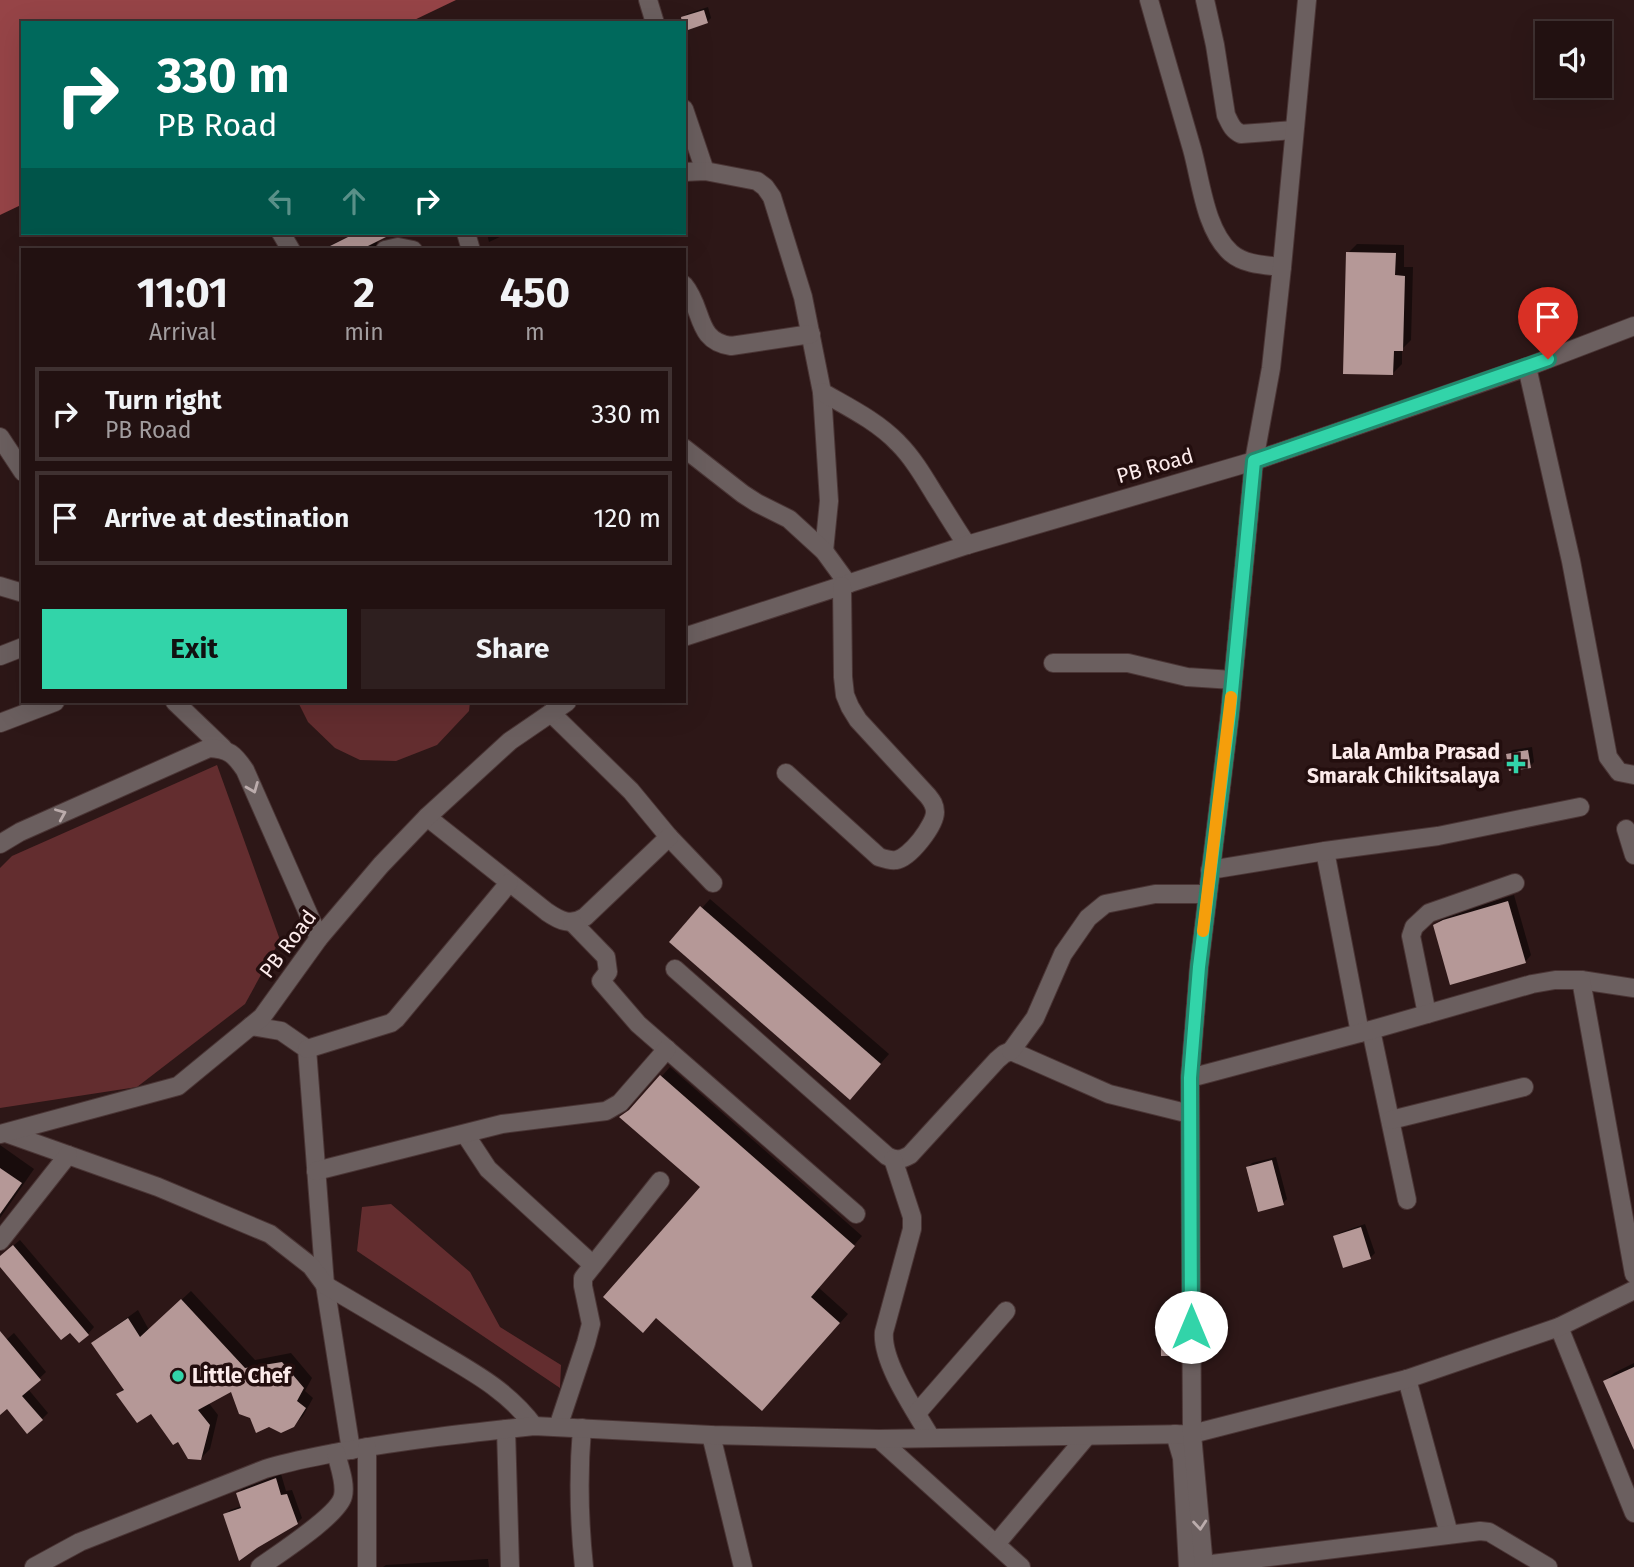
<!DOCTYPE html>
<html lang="en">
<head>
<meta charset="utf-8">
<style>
	:root { --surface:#211; --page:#2e1f1f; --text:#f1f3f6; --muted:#a29d9f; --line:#3f3131; --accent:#32d4a9 }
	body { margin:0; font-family:"Fira Sans",sans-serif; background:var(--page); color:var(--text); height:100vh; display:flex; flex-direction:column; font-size:26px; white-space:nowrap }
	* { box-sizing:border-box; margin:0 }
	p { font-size:23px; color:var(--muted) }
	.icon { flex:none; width:38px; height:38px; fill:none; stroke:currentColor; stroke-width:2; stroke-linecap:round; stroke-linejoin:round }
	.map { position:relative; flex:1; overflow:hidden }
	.side { position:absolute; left:21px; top:248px; width:665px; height:455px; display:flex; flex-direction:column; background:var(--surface); border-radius:0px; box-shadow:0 7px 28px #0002,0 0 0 2px var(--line) }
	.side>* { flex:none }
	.banner { position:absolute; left:21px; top:21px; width:665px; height:214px; border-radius:0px; box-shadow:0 7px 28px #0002,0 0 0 2px var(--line); background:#00695c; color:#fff; overflow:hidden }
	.buttons { position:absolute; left:1535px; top:21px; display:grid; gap:14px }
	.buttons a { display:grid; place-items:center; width:77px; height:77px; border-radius:0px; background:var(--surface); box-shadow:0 7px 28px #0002,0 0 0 2px var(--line); font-size:35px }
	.pin { position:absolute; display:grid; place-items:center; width:60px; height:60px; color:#fff; margin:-72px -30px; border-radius:50% 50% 50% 0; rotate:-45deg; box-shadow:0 0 7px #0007 }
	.pin .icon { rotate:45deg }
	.me { position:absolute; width:77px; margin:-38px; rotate:0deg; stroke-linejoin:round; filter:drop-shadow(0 0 5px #0008) }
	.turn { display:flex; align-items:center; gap:24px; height:147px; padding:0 21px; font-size:32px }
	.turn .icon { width:91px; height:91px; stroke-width:2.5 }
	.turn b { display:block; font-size:49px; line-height:60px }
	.lanes { display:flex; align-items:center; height:66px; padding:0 21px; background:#0003; justify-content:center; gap:35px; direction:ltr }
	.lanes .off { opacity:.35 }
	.eta { display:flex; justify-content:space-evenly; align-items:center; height:119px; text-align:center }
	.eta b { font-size:42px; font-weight:700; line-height:49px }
	.button { display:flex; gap:14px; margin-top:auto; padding:14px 21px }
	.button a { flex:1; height:80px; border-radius:0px; background:var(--accent); color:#111; font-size:28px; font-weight:700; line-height:80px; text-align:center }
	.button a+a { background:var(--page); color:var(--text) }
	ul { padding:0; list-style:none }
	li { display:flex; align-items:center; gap:21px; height:94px; margin:0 14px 10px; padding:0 7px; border:4px solid var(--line); border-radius:0px }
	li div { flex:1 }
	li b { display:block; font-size:26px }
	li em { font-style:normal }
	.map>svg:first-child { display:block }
	.green { fill:#632d2f }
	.water { fill:#964447 }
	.shadow { fill:#0007 }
	.building { fill:#b59897 }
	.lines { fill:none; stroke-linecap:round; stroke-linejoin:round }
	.minor-casing { stroke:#4a3535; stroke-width:20 }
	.minor { stroke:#6b5f5f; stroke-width:18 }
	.oneway { stroke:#bbacac }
	.route-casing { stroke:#208a6e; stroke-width:18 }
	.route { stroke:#32d4a9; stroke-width:12 }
	.slow { stroke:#f59e0b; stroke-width:12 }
	.poi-dot { fill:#32d4a9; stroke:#230e0e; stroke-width:2.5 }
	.labels { text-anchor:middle; stroke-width:7; stroke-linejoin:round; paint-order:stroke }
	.street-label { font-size:21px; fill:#fcebeb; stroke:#230e0e }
	.poi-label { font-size:21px; font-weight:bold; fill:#fcebeb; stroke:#230e0e; text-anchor:end }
</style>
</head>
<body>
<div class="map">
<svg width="1634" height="1567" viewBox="0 0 1634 1567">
	<rect width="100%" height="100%" fill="#2d1717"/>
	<g class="green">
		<path d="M298 702H470L469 711 437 745 396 761 360 760 335 748 308 722Z"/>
		<path d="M217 765 280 940 245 1004 137 1087 0 1108V868L12 856Z"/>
		<path d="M391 1204 470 1272 500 1327 561 1365 560 1388 357 1251 362 1207Z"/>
	</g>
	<path class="water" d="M0 0H456L408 23H23V204L0 215Z"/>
	<g class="shadow">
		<path d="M708 7 711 18 707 22 683 18 687 14Z"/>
		<path d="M355 233H380L382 236 377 242 379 250H328L327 249 331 245Z"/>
		<path d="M487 233H508L489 242Z"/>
		<path d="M1357 244 1404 245V267H1413L1411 340 1402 349V364L1393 373 1348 253Z"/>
		<path d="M1532 747 1534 762 1530 766 1508 754 1512 750Z"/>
		<path d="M1514 895 1531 955 1525 962 1435 925 1442 919 1451 914Z"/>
		<path d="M710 899 889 1054 859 1088 672 942Z"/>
		<path d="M670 1067 862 1236 818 1287 848 1314 771 1400 703 1187 622 1116 637 1104Z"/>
		<path d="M0 1145 34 1169 0 1218Z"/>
		<path d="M1276 1157 1287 1199 1283 1203 1248 1167 1252 1163Z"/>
		<path d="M1365 1224 1375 1253 1371 1257 1345 1266 1335 1237 1339 1233Z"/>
		<path d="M20 1240 94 1327 88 1334 0 1264V1257Z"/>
		<path d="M191 1291 255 1360 291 1353 312 1378 305 1391 313 1398 303 1416 293 1426 251 1416 232 1390 208 1402 218 1415 210 1449 201 1458 178 1440 151 1411 118 1394 124 1388 94 1343 103 1335 138 1310 149 1330Z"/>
		<path d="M1166 1307H1183V1350L1179 1354 1162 1311Z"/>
		<path d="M14 1333 46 1372 28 1389 48 1413 42 1419 7 1407 0 1413V1345Z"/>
		<path d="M1634 1363V1446L1605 1382 1614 1373Z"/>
		<path d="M281 1474 286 1491 292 1490 302 1518 297 1523 225 1515 230 1510 242 1506 238 1493 243 1488Z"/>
		<path d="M488 1559 489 1567H383L386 1565Z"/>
	</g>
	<g class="building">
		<path d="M704 10 708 23 685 31 684 23H682L681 17Z"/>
		<path d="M356 233H394L360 250H322Z"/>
		<path d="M1346 252 1396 253 1395 275 1405 276 1403 351H1394L1393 375 1343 374Z"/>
		<path d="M1528 750 1531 768 1509 771 1506 754Z"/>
		<path d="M1508 901 1526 963 1450 985 1433 925 1443 920Z"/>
		<path d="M700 906 881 1064 850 1100 669 942Z"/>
		<path d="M660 1075 855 1246 811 1297 840 1323 762 1411 656 1318 643 1333 603 1297 700 1187 619 1117 629 1110Z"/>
		<path d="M1272 1160 1284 1205 1258 1212 1246 1167Z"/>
		<path d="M0 1168 22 1183 0 1214Z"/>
		<path d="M1361 1227 1371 1259 1343 1268 1333 1236Z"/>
		<path d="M13 1245 89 1335 79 1343 70 1333 61 1340 0 1267V1256Z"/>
		<path d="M181 1299 245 1368 282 1362 304 1388 297 1401 306 1408 294 1427 281 1433 269 1427 256 1433 250 1418 239 1414 231 1392 198 1410 210 1425 201 1460 188 1459 178 1442 173 1445 151 1414 137 1423 116 1394 124 1390 91 1343 128 1318 140 1337Z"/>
		<path d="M1160 1310H1180V1356H1161Z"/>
		<path d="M0 1331 41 1380 22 1396 43 1420 27 1434 7 1409 0 1415Z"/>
		<path d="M1634 1367V1450L1603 1381Z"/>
		<path d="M276 1478 281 1495 287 1494 298 1524 257 1548 239 1561 223 1514 241 1508 236 1493Z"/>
	</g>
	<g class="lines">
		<g class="minor-casing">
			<g id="minor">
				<path d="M648 0 655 23"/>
				<path d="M1149 0C1163 50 1178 100 1192 149 1201 181 1205 230 1231 253 1245 265 1265 265 1282 267"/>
				<path d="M1205 0 1215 45 1226 115C1230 123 1232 130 1241 134L1294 130"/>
				<path d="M684 109 705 171"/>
				<path d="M684 172 705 171 757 181 765 187 772 197 803 297 822 392 829 501 824 551"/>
				<path d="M281 233 291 250"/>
				<path d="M466 233 471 250"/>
				<path d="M385 250 398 247 413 250"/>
				<path d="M684 285C704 309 695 341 731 346L811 334"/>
				<path d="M1527 367 1571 561 1608 757 1619 772 1634 775"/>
				<path d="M822 392C848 407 877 421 898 443 913 458 924 477 935 495 946 512 956 529 967 545"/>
				<path d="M0 437 23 472"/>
				<path d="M684 448 743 494 757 503 789 519 824 551 848 584"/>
				<path d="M0 586 23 593"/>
				<path d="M684 637 967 545 1254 461 1527 367 1634 326"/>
				<path d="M0 656 23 647"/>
				<path d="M1053 663H1128L1187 677 1233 680"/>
				<path d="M175 702 223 748"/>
				<path d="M551 713 631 791 669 837 713 883"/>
				<path d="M0 723 55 702"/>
				<path d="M786 773 879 857C885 859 891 861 896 860 910 858 935 825 935 812 935 805 932 801 928 796L858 720 850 707 845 695 843 677 842 586"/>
				<path d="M427 817 547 912C560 921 571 926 585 917L669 837"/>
				<path d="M1626 829 1634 855"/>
				<path d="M0 844 20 832 209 748C229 749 234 754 245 770L319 938"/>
				<path d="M1325 851 1360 1033"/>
				<path d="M1210 870 1325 851 1438 836 1580 807"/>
				<path d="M572 922 606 957 608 972 601 981 638 1024 856 1214"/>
				<path d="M675 969 887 1156C896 1161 901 1160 910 1155L997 1060 1004 1054 1011 1051 1109 1094 1190 1114"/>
				<path d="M1581 980 1634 988"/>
				<path d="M1427 1014 1411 936 1414 927 1429 913 1515 883"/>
				<path d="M251 1026 281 1031 307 1049 325 1285 351 1450"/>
				<path d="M1371 1030 1407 1200"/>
				<path d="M307 1049 391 1023 396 1019 509 883"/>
				<path d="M1011 1051 1035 1018 1063 954 1088 918 1105 904 1155 894H1207"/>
				<path d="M1190 1078 1371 1030 1532 984 1555 980H1581L1634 1274"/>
				<path d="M1391 1120 1524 1087"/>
				<path d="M6 1133 158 1187 270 1234 311 1266 325 1285C359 1305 393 1325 427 1345 467 1369 506 1388 534 1426"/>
				<path d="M0 1134 178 1086 262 1017 319 938 381 865 427 817 510 741 567 702"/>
				<path d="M465 1134 488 1169 593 1265"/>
				<path d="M893 1159 912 1217V1229L884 1332C881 1362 916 1412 931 1438"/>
				<path d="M316 1171 502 1124 606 1111 620 1103 667 1049"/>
				<path d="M0 1241 68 1155"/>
				<path d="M1559 1327 1634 1513"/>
				<path d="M1407 1379 1449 1534"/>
				<path d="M917 1413 1006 1311"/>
				<path d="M558 1427 586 1343 591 1324 583 1286V1278L660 1181"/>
				<path d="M582 1428C578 1475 579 1520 584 1567"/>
				<path d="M506 1429 510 1567"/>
				<path d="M1175 1434 1182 1458 1188 1567"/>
				<path d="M711 1435 743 1567"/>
				<path d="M879 1439 1021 1567"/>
				<path d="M996 1544 1087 1436"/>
				<path d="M1204 1565 1480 1531 1489 1532 1548 1567"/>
				<path d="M34 1567 80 1542 265 1469C290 1461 314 1457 339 1452 404 1440 469 1433 534 1426L711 1435 879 1439 1192 1434 1407 1379 1559 1327 1634 1290"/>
				<path d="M260 1567C278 1554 339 1515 343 1496 346 1483 339 1466 336 1453"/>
				<path d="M367 1567V1447"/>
				<path d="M1204 1567 1192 1434 1190 1078 1199 967 1230 713 1254 461 1271 368 1282 267 1307 0"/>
			</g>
		</g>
		<use href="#minor" class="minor"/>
	</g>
	<defs><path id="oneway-chevron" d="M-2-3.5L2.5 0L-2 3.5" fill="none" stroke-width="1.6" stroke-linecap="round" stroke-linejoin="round" transform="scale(1.75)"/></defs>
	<g class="oneway">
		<use href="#oneway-chevron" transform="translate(253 788) rotate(68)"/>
		<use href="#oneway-chevron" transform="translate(61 814) rotate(-23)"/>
		<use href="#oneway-chevron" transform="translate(1200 1525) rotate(85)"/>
	</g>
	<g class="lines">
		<g class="route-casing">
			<path id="route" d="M1191 1327 1190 1078 1199 967 1230 713 1254 461 1548 359"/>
		</g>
		<use href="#route" class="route"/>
		<path class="slow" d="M1203 931 1231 697"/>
	</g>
	<g class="poi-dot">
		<path d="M1512.5 753.5h7v7h7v7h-7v7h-7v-7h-7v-7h7z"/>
		<circle cx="178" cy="1376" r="7"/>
	</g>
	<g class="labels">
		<g class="street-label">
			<text transform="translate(1155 466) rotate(-16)" y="7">PB Road</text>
			<text transform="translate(288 944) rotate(-53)" y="7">PB Road</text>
		</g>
		<g class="poi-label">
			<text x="1500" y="759">Lala Amba Prasad<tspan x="1500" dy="24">Smarak Chikitsalaya</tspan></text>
			<text x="192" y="1383" text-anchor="start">Little Chef</text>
		</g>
	</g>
</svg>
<div class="buttons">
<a><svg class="icon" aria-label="sound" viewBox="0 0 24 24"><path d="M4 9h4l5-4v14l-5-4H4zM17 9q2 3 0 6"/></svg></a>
</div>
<div class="pin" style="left:1548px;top:359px;background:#d93025"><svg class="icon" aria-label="arrive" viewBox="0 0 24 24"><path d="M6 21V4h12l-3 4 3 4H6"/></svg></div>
<svg class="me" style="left:1191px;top:1327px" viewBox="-20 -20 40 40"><circle r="19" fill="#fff"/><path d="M0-13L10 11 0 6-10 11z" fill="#32d4a9"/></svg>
<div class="banner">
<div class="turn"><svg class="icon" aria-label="right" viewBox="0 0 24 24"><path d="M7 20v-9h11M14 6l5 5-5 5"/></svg><div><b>330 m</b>PB Road</div></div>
<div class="lanes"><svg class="icon off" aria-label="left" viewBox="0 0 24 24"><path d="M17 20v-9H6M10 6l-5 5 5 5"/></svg><svg class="icon off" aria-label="ahead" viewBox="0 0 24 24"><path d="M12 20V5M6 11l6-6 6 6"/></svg><svg class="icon" aria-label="right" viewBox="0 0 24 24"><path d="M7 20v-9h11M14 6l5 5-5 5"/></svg></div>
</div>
<section class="side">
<div class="eta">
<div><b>11:01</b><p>Arrival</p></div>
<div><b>2</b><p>min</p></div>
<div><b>450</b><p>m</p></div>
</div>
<ul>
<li><svg class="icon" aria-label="right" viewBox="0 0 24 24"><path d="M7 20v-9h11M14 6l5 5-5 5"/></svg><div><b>Turn right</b><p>PB Road</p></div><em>330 m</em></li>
<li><svg class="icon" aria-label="arrive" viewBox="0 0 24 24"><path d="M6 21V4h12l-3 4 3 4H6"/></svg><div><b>Arrive at destination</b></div><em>120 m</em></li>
</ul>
<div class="button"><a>Exit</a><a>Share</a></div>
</section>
</div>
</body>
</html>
